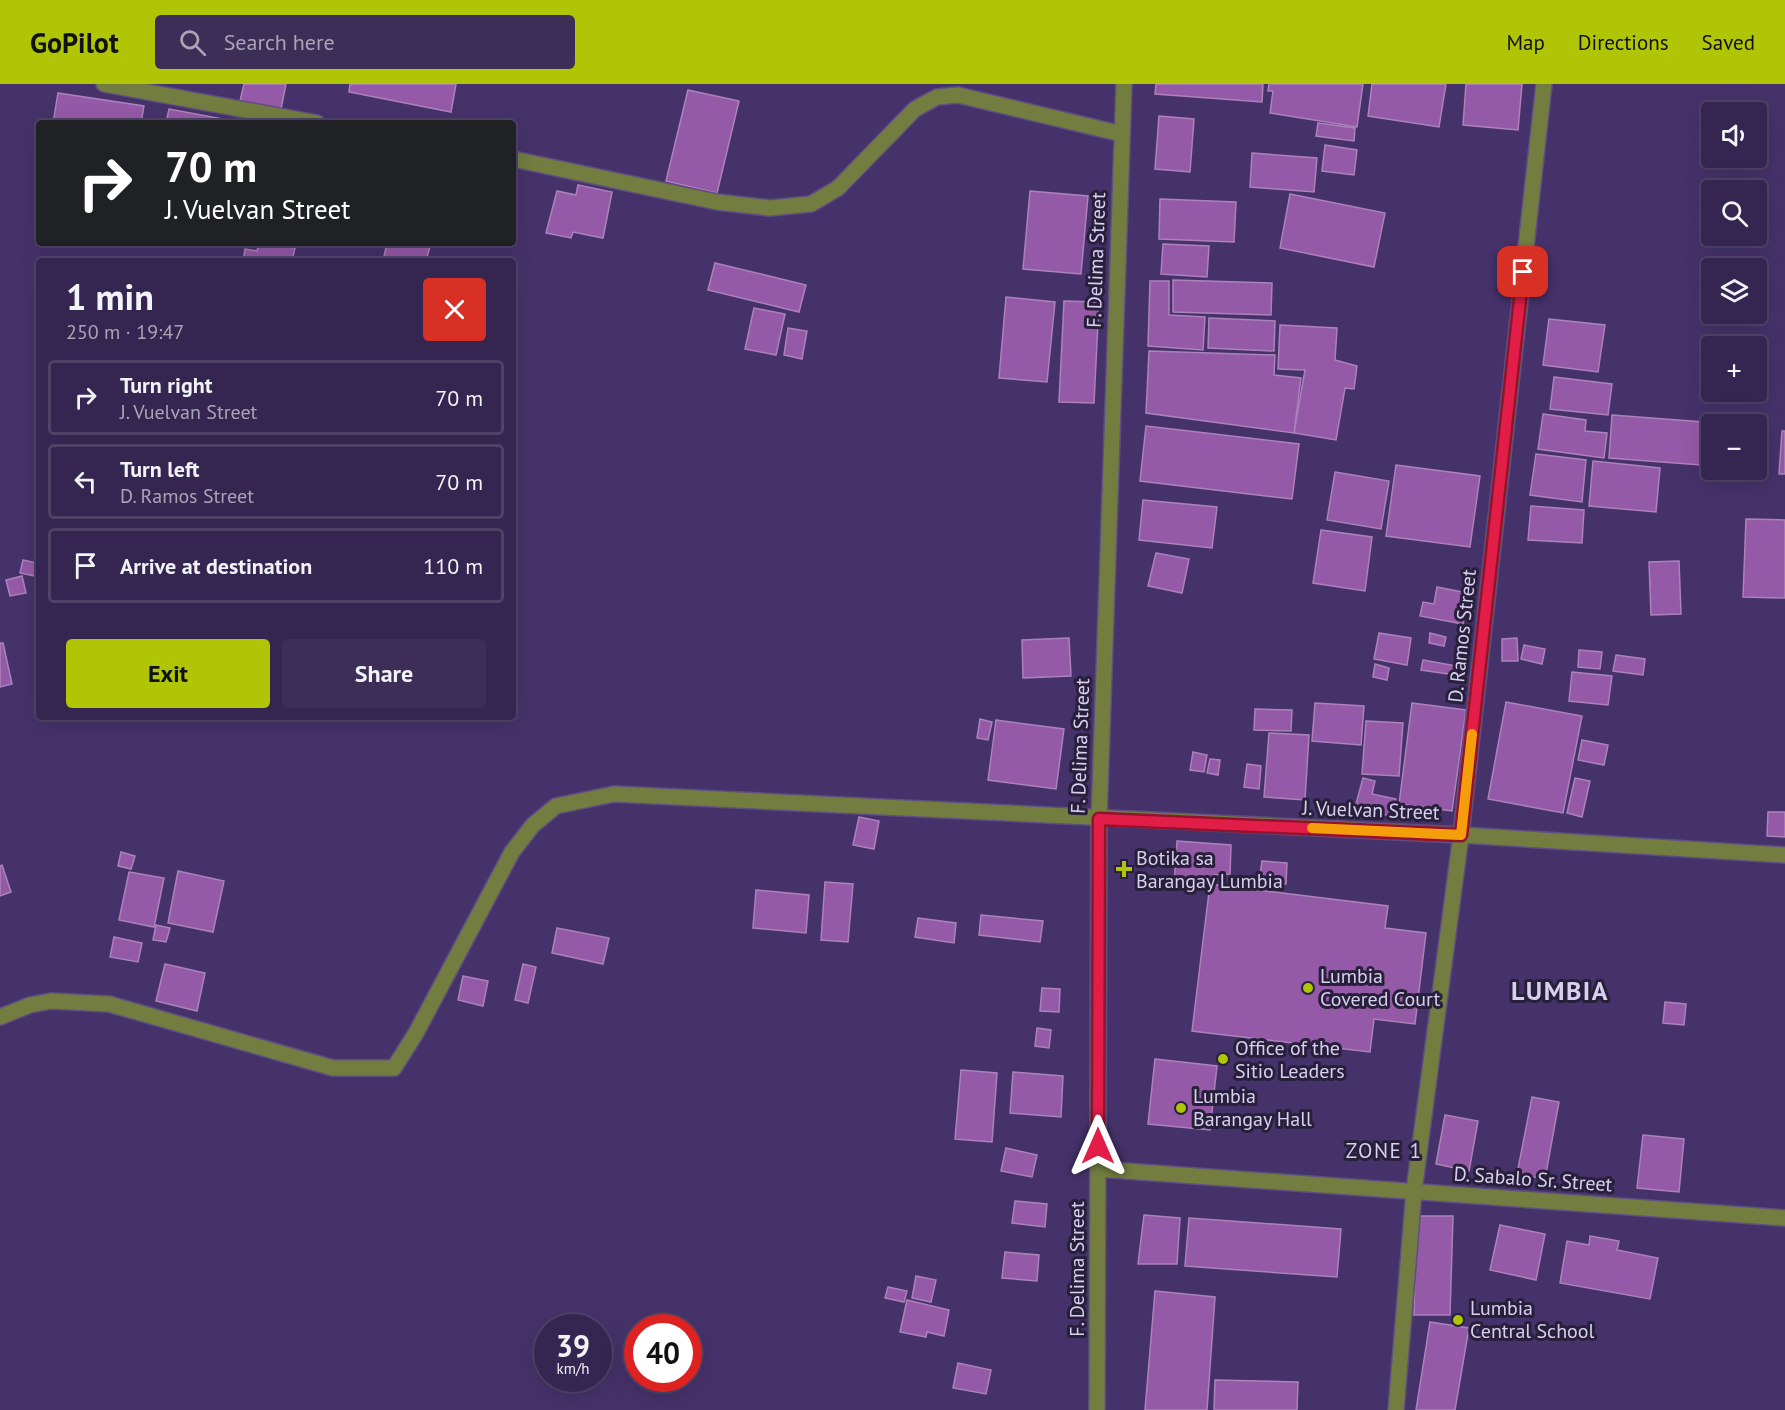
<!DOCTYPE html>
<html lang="en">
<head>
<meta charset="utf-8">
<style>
	:root { --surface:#342650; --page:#3c2e57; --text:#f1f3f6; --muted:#a9a5b7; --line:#4e4367; --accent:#afc505 }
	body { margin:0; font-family:"PT Sans",sans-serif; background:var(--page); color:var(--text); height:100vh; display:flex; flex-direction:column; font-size:22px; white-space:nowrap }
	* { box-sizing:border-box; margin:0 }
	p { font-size:20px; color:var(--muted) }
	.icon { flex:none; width:33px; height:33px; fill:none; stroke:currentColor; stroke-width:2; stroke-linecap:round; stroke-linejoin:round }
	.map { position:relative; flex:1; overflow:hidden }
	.side { position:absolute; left:36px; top:174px; width:480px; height:462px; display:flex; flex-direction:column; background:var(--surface); border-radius:6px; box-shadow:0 6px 24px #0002,0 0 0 2px var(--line) }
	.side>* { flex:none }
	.banner { position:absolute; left:36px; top:36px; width:480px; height:126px; border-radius:6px; box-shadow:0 6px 24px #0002,0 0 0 2px var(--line); background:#202124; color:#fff; overflow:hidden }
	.fabs { position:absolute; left:1701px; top:18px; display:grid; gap:12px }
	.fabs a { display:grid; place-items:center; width:66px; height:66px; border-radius:6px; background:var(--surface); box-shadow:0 6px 24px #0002,0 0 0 2px var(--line); font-size:30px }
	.speed { position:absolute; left:534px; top:1230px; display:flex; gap:12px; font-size:30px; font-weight:700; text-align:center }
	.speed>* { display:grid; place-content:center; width:78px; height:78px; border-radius:50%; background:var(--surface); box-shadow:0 6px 24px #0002,0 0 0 2px var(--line); line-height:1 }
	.speed small { font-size:15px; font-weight:400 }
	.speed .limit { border:9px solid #d22; background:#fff; color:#111 }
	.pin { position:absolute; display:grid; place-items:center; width:51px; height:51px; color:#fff; margin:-26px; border-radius:12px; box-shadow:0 3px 9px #0006 }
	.me { position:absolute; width:66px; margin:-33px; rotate:0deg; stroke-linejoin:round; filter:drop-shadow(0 0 4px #0008) }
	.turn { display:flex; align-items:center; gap:21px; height:126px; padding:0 30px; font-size:27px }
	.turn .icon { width:78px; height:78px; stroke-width:2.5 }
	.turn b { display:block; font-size:42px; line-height:51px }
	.round { display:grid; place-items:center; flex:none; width:63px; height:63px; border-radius:6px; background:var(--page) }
	.overview { display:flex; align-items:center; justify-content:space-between; height:102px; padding:0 30px }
	h1 { font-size:36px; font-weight:800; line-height:45px }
	.cta { display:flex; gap:12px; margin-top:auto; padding:12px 30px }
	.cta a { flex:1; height:69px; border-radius:6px; background:var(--accent); color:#111; font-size:24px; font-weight:800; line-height:69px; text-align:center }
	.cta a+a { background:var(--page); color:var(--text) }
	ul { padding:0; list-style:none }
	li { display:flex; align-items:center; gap:18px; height:75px; margin:0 12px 9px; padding:0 18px; border:3px solid var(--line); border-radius:6px }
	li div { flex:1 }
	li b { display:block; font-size:22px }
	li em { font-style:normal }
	header { display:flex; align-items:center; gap:36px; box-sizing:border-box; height:84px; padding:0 30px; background:var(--accent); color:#111 }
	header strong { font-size:28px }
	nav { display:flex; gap:33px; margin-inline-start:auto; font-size:21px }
	.search { width:420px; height:54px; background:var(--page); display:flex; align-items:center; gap:15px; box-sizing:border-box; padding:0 21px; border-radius:6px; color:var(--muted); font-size:22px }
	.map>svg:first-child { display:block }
	.building { fill:#9459a7; stroke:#ad82bb; stroke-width:1.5 }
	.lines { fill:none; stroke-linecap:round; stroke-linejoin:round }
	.minor-casing { stroke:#5f4e82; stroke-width:18 }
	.minor { stroke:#727d3f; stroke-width:15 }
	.route-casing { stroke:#92132f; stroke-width:15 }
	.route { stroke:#e11d48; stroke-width:10 }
	.slow { stroke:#f59e0b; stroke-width:10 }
	.poi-dot { fill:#afc505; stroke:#28203a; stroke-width:2 }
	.labels { text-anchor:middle; stroke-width:6; stroke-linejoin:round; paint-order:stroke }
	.street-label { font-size:20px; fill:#d8cff1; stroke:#28203a }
	.poi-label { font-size:20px; fill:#d8cff1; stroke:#28203a; text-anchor:start }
	.neighbourhood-label { font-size:21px; letter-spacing:1.5px; fill:#d8cff1; stroke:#28203a }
	.district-label { font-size:26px; font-weight:bold; letter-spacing:1.5px; fill:#d8cff1; stroke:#28203a }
</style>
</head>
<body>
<header>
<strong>GoPilot</strong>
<div class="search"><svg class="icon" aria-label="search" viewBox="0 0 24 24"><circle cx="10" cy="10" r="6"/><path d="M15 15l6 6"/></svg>Search here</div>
<nav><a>Map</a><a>Directions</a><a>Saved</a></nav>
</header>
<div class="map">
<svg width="1785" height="1326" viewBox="0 0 1785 1326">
	<rect width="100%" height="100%" fill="#45326a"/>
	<g class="building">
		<path d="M244 0H286L281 25 240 17Z"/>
		<path d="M350 0H456L451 28 349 8Z"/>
		<path d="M1156 0H1263L1262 18 1155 10Z"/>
		<path d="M1269 0H1363L1357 43 1270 29 1273 7H1268Z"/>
		<path d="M1372 0H1446L1439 43 1368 32Z"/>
		<path d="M1466 0H1522L1518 46 1463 41Z"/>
		<path d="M688 6 739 17 717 109 666 97Z"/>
		<path d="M58 9 144 22 141 39H53Z"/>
		<path d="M169 25 223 35 222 39H166Z"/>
		<path d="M1159 32 1194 35 1190 88 1155 85Z"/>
		<path d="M1318 39 1355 44 1354 57 1316 52Z"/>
		<path d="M1325 61 1357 66 1354 91 1322 87Z"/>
		<path d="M1252 69 1317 74 1314 108 1250 103Z"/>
		<path d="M578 101 612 108 603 154 573 148 571 154 546 149 557 107 576 111Z"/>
		<path d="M1030 107 1088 112 1081 190 1023 185Z"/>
		<path d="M1290 110 1385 129 1374 183 1280 164Z"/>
		<path d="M1160 115 1236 118 1234 158 1159 155Z"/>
		<path d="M259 159 295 164 292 177H243L245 165 257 167Z"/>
		<path d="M387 159H431L426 177H383Z"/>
		<path d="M1163 160 1209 162 1207 193 1161 190Z"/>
		<path d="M715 179 806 201 799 228 708 206Z"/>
		<path d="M1173 196 1272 199 1271 231 1173 228Z"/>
		<path d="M1150 197H1169V231L1205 233 1203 266 1148 262Z"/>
		<path d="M1006 213 1055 218 1047 298 999 294Z"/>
		<path d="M1064 217 1099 218 1094 319 1059 318Z"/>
		<path d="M754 224 785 230 776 271 745 265Z"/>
		<path d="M1209 234 1275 237 1274 267 1208 264Z"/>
		<path d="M1549 235 1605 241 1598 288 1543 281Z"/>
		<path d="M1280 241 1337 244 1335 276 1357 282 1354 305 1345 304 1336 356 1294 349 1305 286 1278 285Z"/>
		<path d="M788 244 807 247 802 275 784 271Z"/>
		<path d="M1149 267 1275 271 1274 291 1301 294 1294 349 1146 329Z"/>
		<path d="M1554 293 1612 300 1608 331 1550 325Z"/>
		<path d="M1543 330 1586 336 1585 347 1607 349 1604 374 1538 365Z"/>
		<path d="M1612 331 1704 338 1701 381 1609 374Z"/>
		<path d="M1146 342 1299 360 1292 415 1140 397Z"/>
		<path d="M1782 347H1785V390H1779Z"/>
		<path d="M1536 370 1586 376 1582 418 1530 411Z"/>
		<path d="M1593 377 1660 384 1656 428 1589 422Z"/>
		<path d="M1396 381 1480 392 1470 463 1386 452Z"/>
		<path d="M1335 388 1389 397 1381 445 1327 436Z"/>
		<path d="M1143 416 1217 423 1212 464 1139 456Z"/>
		<path d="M1531 422 1584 426 1582 459 1528 456Z"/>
		<path d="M1746 435 1785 436V514L1743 513Z"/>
		<path d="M1321 446 1372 453 1365 507 1313 499Z"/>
		<path d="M1156 469 1189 475 1182 509 1148 502Z"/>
		<path d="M23 476 37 479 35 492 20 489Z"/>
		<path d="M1679 477 1681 530 1651 531 1649 478Z"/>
		<path d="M22 492 26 509 10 512 6 496Z"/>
		<path d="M1437 503 1468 509 1463 540 1420 532 1423 518 1434 520Z"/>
		<path d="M1379 549 1411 554 1407 581 1374 575Z"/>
		<path d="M1430 549 1446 553 1444 562 1429 559Z"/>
		<path d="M1069 554 1071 592 1023 594 1022 556Z"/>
		<path d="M1517 554 1518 577H1502V555Z"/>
		<path d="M0 559H3L12 600 0 603Z"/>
		<path d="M1524 561 1545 565 1542 580 1521 575Z"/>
		<path d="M1579 566 1602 568 1600 585 1578 583Z"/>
		<path d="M1616 571 1645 575 1643 591 1613 587Z"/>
		<path d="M1423 576 1457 582 1455 591 1421 586Z"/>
		<path d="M1375 580 1389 584 1387 596 1373 593Z"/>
		<path d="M1572 588 1612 592 1608 621 1569 617Z"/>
		<path d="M1506 618 1582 632 1563 729 1488 715Z"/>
		<path d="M1315 619 1364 622 1361 661 1312 657Z"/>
		<path d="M1412 619 1466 626 1452 727 1399 720Z"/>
		<path d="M1255 625 1292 626 1291 647 1254 646Z"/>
		<path d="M980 635 992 638 988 656 977 654Z"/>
		<path d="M996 636 1064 645 1056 705 988 696Z"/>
		<path d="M1366 637 1403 639 1399 692 1362 690Z"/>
		<path d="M1269 649 1309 651 1305 716 1264 713Z"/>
		<path d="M1582 656 1608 661 1604 681 1578 676Z"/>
		<path d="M1193 668 1207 671 1204 688 1190 686Z"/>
		<path d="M1210 675 1220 676 1218 691 1207 689Z"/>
		<path d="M1247 680 1261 682 1259 705 1244 703Z"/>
		<path d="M1363 694 1375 697 1372 710 1396 715 1392 732 1367 727 1368 723 1356 720Z"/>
		<path d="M1575 694 1590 697 1582 733 1567 729Z"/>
		<path d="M1768 728H1785V753L1767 752Z"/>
		<path d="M859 733 879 737 874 765 853 761Z"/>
		<path d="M1177 757 1231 761 1230 790 1214 791 1204 802 1174 803Z"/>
		<path d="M121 768 135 772 131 785 118 782Z"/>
		<path d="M1262 777 1287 779 1286 800 1259 798Z"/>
		<path d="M2 781 11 808 0 812V782Z"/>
		<path d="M178 787 224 797 213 848 168 839Z"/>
		<path d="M129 788 164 794 154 843 119 836Z"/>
		<path d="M825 798 853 800 848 858 821 856Z"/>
		<path d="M1210 800 1388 822 1385 844 1426 849 1415 940 1374 935 1370 968 1192 947Z"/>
		<path d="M756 806 809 811 806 849 753 844Z"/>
		<path d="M981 831 1043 837 1040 858 979 851Z"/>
		<path d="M918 834 956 839 954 859 915 853Z"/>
		<path d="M156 841 170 844 166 858 153 856Z"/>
		<path d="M557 844 609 854 603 880 552 869Z"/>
		<path d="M114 853 142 859 138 878 110 873Z"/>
		<path d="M165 880 205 889 197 927 156 917Z"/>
		<path d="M523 880 536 883 528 919 515 916Z"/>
		<path d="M463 892 488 897 483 922 458 916Z"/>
		<path d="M1042 904 1060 905 1059 928 1040 927Z"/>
		<path d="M1665 918 1686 920 1684 941 1663 939Z"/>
		<path d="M1037 944 1051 946 1049 964 1035 962Z"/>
		<path d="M1155 975 1217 982 1210 1046 1148 1040Z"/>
		<path d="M961 986 997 989 992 1058 955 1055Z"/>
		<path d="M1013 988 1063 992 1061 1033 1010 1029Z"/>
		<path d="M1532 1013 1559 1018 1545 1095 1517 1090Z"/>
		<path d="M1445 1031 1478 1037 1469 1087 1436 1080Z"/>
		<path d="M1643 1051 1684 1055 1679 1108 1637 1104Z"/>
		<path d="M1006 1064 1037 1071 1032 1093 1001 1087Z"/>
		<path d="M1015 1117 1047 1120 1045 1143 1012 1139Z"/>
		<path d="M1144 1131 1180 1134 1177 1180H1138Z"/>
		<path d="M1416 1132H1453L1450 1231H1414Z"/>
		<path d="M1189 1134 1341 1145 1337 1193 1185 1182Z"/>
		<path d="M1500 1141 1545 1150 1536 1196 1490 1186Z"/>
		<path d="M1590 1152 1619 1157 1617 1166 1658 1174 1650 1215 1560 1199 1567 1157 1589 1161Z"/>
		<path d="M1005 1168 1039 1171 1037 1197 1002 1194Z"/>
		<path d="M916 1192 936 1196 931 1218 912 1214Z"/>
		<path d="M888 1203 907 1207 904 1218 885 1214Z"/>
		<path d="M1155 1207 1215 1213 1207 1326H1145Z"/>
		<path d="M907 1216 949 1226 944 1252 927 1248 926 1253 900 1248Z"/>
		<path d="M1430 1238 1469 1244 1455 1326H1416Z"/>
		<path d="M958 1279 991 1286 986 1310 953 1304Z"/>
		<path d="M1215 1296 1298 1298 1297 1326H1214Z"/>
	</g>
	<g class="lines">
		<g class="minor-casing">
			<g id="minor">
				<path d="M104 0 317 39"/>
				<path d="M513 75 717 118 770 124 811 120 838 104 915 25 937 13 958 11 1122 50"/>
				<path d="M0 933 30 921 51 917 109 920 333 984H394L416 949 512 768 533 741 556 722 614 710 1461 751 1785 771"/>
				<path d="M1098 1085 1785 1134"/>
				<path d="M1097 1326 1099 735 1124 0"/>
				<path d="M1396 1326 1414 1107 1461 751 1544 0"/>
			</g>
		</g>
		<use href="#minor" class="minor"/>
	</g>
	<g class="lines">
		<g class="route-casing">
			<path id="route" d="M1098 1062 1099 735 1461 751 1523 188"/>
		</g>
		<use href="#route" class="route"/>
		<path class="slow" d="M1312 744 1461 751 1472 650"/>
	</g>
	<g class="poi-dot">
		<path d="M1121 776h6v6h6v6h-6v6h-6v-6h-6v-6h6z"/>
		<circle cx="1308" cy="904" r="6"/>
		<circle cx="1223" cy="975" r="6"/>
		<circle cx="1181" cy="1024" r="6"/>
		<circle cx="1458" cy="1236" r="6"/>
	</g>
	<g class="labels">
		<g class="street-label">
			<text transform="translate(1096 176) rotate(-88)" y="7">F. Delima Street</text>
			<text transform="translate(1462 552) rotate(-84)" y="7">D. Ramos Street</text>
			<text transform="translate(1080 662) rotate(-88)" y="7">F. Delima Street</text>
			<text transform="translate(1371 726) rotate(2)" y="7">J. Vuelvan Street</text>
			<text transform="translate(1533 1095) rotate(4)" y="7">D. Sabalo Sr. Street</text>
			<text transform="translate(1077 1185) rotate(-90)" y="7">F. Delima Street</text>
		</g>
		<g class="poi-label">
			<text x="1136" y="781">Botika sa<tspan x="1136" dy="23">Barangay Lumbia</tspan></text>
			<text x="1320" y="899">Lumbia<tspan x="1320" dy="23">Covered Court</tspan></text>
			<text x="1235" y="971">Office of the<tspan x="1235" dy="23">Sitio Leaders</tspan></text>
			<text x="1193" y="1019">Lumbia<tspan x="1193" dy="23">Barangay Hall</tspan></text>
			<text x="1470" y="1231">Lumbia<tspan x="1470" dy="23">Central School</tspan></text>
		</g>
		<g class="neighbourhood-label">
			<text x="1384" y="1074">ZONE 1</text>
		</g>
		<g class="district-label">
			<text x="1560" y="916">LUMBIA</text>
		</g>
	</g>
</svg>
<div class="fabs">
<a><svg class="icon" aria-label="sound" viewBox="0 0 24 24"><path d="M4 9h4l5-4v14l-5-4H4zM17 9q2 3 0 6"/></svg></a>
<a><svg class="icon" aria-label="search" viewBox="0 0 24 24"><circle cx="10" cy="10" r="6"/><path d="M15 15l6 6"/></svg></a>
<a><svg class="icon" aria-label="layers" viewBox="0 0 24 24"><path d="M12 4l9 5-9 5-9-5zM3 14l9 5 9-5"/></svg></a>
<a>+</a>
<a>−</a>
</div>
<div class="speed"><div>39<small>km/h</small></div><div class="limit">40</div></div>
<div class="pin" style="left:1523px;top:188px;background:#d93025"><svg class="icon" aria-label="arrive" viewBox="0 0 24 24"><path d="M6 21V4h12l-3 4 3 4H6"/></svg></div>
<svg class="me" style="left:1098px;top:1062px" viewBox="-20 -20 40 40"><path d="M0-17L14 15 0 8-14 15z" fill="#e11d48" stroke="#fff" stroke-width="4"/></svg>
<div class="banner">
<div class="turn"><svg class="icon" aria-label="right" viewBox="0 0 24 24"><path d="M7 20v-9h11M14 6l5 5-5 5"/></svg><div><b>70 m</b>J. Vuelvan Street</div></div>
</div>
<section class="side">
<div class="overview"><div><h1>1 min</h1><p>250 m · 19:47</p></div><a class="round" style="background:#d93025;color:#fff"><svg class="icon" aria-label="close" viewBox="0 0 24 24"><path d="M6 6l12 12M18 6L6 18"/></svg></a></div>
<ul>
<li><svg class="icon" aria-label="right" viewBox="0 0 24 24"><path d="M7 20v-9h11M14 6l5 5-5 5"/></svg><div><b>Turn right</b><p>J. Vuelvan Street</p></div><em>70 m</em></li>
<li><svg class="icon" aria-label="left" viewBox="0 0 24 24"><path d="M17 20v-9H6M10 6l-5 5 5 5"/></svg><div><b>Turn left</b><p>D. Ramos Street</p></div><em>70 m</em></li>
<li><svg class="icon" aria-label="arrive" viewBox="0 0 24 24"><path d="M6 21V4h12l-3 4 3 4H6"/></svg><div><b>Arrive at destination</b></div><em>110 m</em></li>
</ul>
<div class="cta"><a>Exit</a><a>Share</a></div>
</section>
</div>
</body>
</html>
